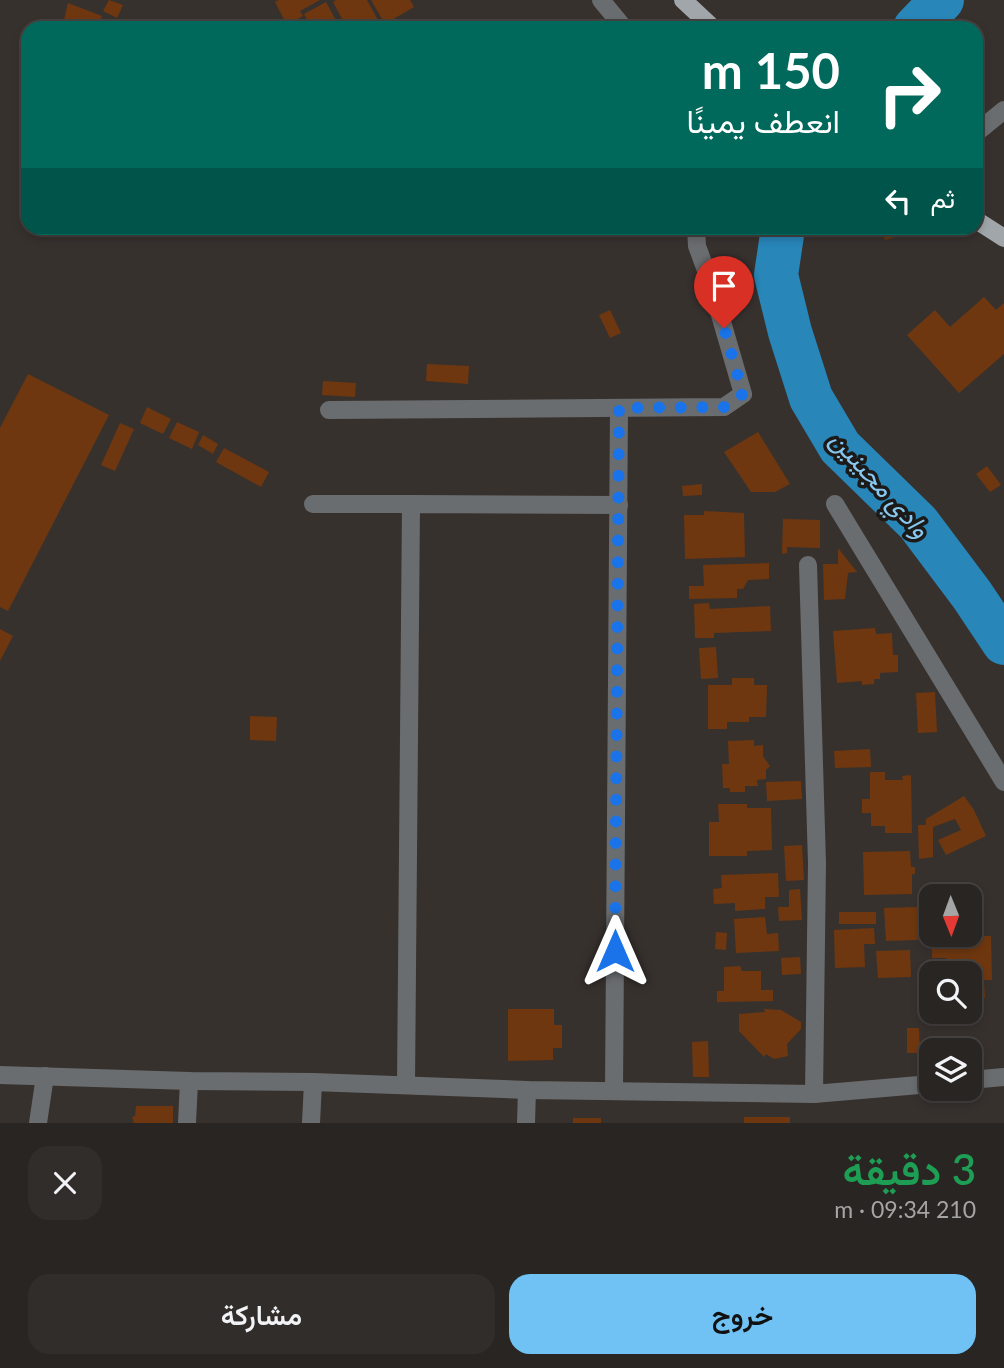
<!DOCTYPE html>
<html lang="ar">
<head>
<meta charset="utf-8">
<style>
	:root { --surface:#292522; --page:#312d2a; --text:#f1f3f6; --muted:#a5a5a5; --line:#454240; --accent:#70c2f4 }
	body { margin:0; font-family:Lato,Vazirmatn,sans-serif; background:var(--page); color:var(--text); direction:rtl; height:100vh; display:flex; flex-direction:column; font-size:26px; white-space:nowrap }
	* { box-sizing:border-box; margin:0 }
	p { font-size:23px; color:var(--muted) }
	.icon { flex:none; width:38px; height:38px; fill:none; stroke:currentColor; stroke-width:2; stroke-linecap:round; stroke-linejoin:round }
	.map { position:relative; height:1123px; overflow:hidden; direction:ltr }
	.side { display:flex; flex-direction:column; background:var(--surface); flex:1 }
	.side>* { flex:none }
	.guide { position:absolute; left:21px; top:21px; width:962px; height:214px; border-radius:21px; box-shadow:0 4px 10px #0003,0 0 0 2px var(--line); direction:rtl; background:#00695c; color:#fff; overflow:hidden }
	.needle { width:46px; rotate:179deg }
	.controls { position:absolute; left:919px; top:884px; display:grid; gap:14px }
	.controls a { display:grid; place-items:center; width:63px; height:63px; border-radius:14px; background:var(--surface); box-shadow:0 4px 10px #0003,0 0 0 2px var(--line); font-size:35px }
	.pin { position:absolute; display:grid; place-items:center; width:60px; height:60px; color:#fff; margin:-72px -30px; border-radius:50% 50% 50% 0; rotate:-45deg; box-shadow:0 0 7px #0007 }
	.pin .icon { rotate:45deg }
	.me { position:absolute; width:77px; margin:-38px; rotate:0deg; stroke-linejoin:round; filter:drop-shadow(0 0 5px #0008) }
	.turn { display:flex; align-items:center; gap:24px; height:147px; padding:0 28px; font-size:32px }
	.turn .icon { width:91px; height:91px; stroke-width:2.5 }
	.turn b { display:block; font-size:49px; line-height:60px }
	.then { display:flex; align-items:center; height:66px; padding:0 28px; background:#0003; gap:14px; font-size:26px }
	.round { display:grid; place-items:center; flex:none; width:74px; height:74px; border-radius:21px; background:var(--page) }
	.headline { display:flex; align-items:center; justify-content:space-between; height:119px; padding:0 28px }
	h1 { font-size:42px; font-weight:600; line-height:52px; color:#1e9e55 }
	.action { display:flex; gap:14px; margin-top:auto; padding:14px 28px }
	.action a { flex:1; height:80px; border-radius:21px; background:var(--accent); color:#111; font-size:28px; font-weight:600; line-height:80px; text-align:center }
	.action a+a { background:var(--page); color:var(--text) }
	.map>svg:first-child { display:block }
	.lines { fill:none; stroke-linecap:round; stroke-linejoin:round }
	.river { stroke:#2886b9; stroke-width:44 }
	.building { fill:#6e3710 }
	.minor { stroke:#6a6d6f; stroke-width:18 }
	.major { stroke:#a0a6aa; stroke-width:18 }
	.route { stroke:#1a73e8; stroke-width:12; stroke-dasharray:0 21.6 }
	.labels { text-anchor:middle; stroke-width:7; stroke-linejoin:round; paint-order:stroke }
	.water-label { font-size:26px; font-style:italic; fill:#87c7f0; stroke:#1c1a18 }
</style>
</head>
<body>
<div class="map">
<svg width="1004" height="1123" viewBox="0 0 1004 1123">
	<rect width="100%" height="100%" fill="#37312e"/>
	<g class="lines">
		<g class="river">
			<path d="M915 28 942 0"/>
			<path d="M783 228 776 275 790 332 811 398 840 447 918 523 972 595 1004 643"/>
		</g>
	</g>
	<g class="building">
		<path d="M109 0 123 5 117 18 103 11Z"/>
		<path d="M279 0H320L300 11 303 16 287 25 275 2Z"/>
		<path d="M336 0H367L379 22 367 28H347L333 2Z"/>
		<path d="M371 0H410L414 7 385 24Z"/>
		<path d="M326 2 340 28H311L304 14Z"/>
		<path d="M68 3 102 16 98 28H62Z"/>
		<path d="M881 228H925L885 240Z"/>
		<path d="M984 297 996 310 1004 303V354L959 393 907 335 935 310 950 327Z"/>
		<path d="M610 310 621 333 610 338 599 315Z"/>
		<path d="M427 364 469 366 468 384 426 381Z"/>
		<path d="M28 374 109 415 8 611 0 607V428Z"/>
		<path d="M323 381 356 383 355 397 322 395Z"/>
		<path d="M147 407 171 419 163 434 140 423Z"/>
		<path d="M177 422 199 432 192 449 169 438Z"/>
		<path d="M120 423 134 429 115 471 101 465Z"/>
		<path d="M758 432 790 484 775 492H751L724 452Z"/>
		<path d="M203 435 218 444 213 454 198 445Z"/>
		<path d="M224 448 269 472 261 487 216 462Z"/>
		<path d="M987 466 1001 485 990 492 976 474Z"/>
		<path d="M702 484V495L683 496 682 486Z"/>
		<path d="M704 511 744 513 745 557 685 559 684 515H704Z"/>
		<path d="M783 519 820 520V548L787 547V553L782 554Z"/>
		<path d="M838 548 857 572 848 573 845 599 824 600 823 564H838Z"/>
		<path d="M769 563V579L748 580 743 589H737V598L689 599V586H704L703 565Z"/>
		<path d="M709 603 710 609 770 606 771 631 714 633V638H695L694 604Z"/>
		<path d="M875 628 876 634 892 633 893 655H898V672L880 673V679H874V684L862 685V681L837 683 833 631Z"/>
		<path d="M0 629 13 636 0 661Z"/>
		<path d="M716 647 718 678 701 679 699 648Z"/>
		<path d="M732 678H754V685H767L766 717H749V722H727V729H708V685H732Z"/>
		<path d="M935 692 937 732 918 733 916 693Z"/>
		<path d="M250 716 277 717 276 741 250 740Z"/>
		<path d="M754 740V746L763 745V756L770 766 766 770V779L757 780 758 786H745V792H730V788H723L722 764H729L728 741Z"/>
		<path d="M870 749 871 767 835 768 834 751Z"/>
		<path d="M870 772H885V780H903L902 776 911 775 912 833H885V826H871V813H862V799H870Z"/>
		<path d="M801 781 802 799 767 801 766 782Z"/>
		<path d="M964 796 974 810 986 836 946 855 938 840 961 830 955 819 933 827V857L919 859 918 825H926V819Z"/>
		<path d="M718 804H747V808H771L772 850 747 851V856H709V822H719Z"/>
		<path d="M802 845 804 880 786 881 784 846Z"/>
		<path d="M910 851 911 867H915V874H912V894L864 895 863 852Z"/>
		<path d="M778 873 779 897H765V909L735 911V903L714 904 713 889 722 888 721 875Z"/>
		<path d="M800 889 802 920 779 921 778 907H789V890Z"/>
		<path d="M917 907 918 940 886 941 884 908Z"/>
		<rect x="839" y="912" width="37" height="12"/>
		<path d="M765 917 767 934 778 933 779 951 736 953 734 919Z"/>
		<path d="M874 928 875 944H864L865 967 835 968 834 930Z"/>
		<path d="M970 928H980V936H991L992 980H984L985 998H970V973H946V958H932V943H943V936H951V934H970Z"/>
		<path d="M716 932 727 933 726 950 715 949Z"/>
		<path d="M910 950 911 977 878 978 876 951Z"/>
		<path d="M800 957 801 974 782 975 781 958Z"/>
		<path d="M740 966 742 971H761V990H773V1001L717 1002V991H724V967Z"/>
		<path d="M508 1009H554V1025H562V1048H553V1060L508 1061Z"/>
		<path d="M764 1009 781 1010 801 1022V1029L787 1044 788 1056 774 1059 766 1054 764 1057 739 1031V1014L765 1012Z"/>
		<path d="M907 1028H919L920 1053H907Z"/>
		<path d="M708 1041 709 1077H693L692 1042Z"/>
		<path d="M136 1106H173V1123H134L132 1117 135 1116Z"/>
		<rect x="744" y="1117" width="46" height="6"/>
		<rect x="573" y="1118" width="28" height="5"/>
	</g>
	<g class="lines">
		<g class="minor">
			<path d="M601 0 624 28"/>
			<path d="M976 133 1004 110"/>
			<path d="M329 410 724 407 743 394 711 284 697 246 696 228"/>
			<path d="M313 504H411"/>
			<path d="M835 504 1004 782"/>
			<path d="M808 565 817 863 814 1094"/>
			<path d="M0 1075 189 1081 313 1082 527 1090 814 1094 931 1084"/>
			<path d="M970 1080 1004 1077"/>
			<path d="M406 1085 411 504 619 505"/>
			<path d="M614 1091 619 408"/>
			<path d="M38 1123 45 1076"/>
			<path d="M187 1123 189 1081"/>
			<path d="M311 1123 313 1082"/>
			<path d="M526 1123 527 1090"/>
		</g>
		<g class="major">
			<path d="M683 0 713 28"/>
			<path d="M976 220 1004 238"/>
		</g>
	</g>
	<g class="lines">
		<path class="route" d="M615 951 619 408 724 407 743 394 724 328"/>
	</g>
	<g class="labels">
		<g class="water-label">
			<text transform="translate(880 484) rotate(48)" y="9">وادي مجينين</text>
		</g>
	</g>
</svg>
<div class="controls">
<a><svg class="needle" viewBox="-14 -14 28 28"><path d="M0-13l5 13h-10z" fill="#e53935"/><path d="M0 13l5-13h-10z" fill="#a5a5a5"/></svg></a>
<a><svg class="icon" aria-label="search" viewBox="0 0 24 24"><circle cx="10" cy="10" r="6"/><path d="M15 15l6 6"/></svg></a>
<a><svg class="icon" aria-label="layers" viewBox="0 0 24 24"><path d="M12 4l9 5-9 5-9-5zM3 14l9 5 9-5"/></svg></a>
</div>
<div class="pin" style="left:724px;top:328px;background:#d93025"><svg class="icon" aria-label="arrive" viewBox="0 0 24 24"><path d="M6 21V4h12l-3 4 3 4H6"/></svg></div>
<svg class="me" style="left:615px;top:951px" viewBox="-20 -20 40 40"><path d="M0-17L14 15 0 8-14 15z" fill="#1a73e8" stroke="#fff" stroke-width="4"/></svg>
<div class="guide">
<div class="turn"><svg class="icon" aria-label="right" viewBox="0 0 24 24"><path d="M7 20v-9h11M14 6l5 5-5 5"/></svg><div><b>150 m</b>انعطف يمينًا</div></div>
<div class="then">ثم<svg class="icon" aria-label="left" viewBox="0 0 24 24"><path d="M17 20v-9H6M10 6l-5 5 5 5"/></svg></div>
</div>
</div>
<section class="side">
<div class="headline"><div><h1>3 دقيقة</h1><p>210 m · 09:34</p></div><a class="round"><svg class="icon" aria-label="close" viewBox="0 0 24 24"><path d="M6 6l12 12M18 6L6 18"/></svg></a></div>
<div class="action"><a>خروج</a><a>مشاركة</a></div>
</section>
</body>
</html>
